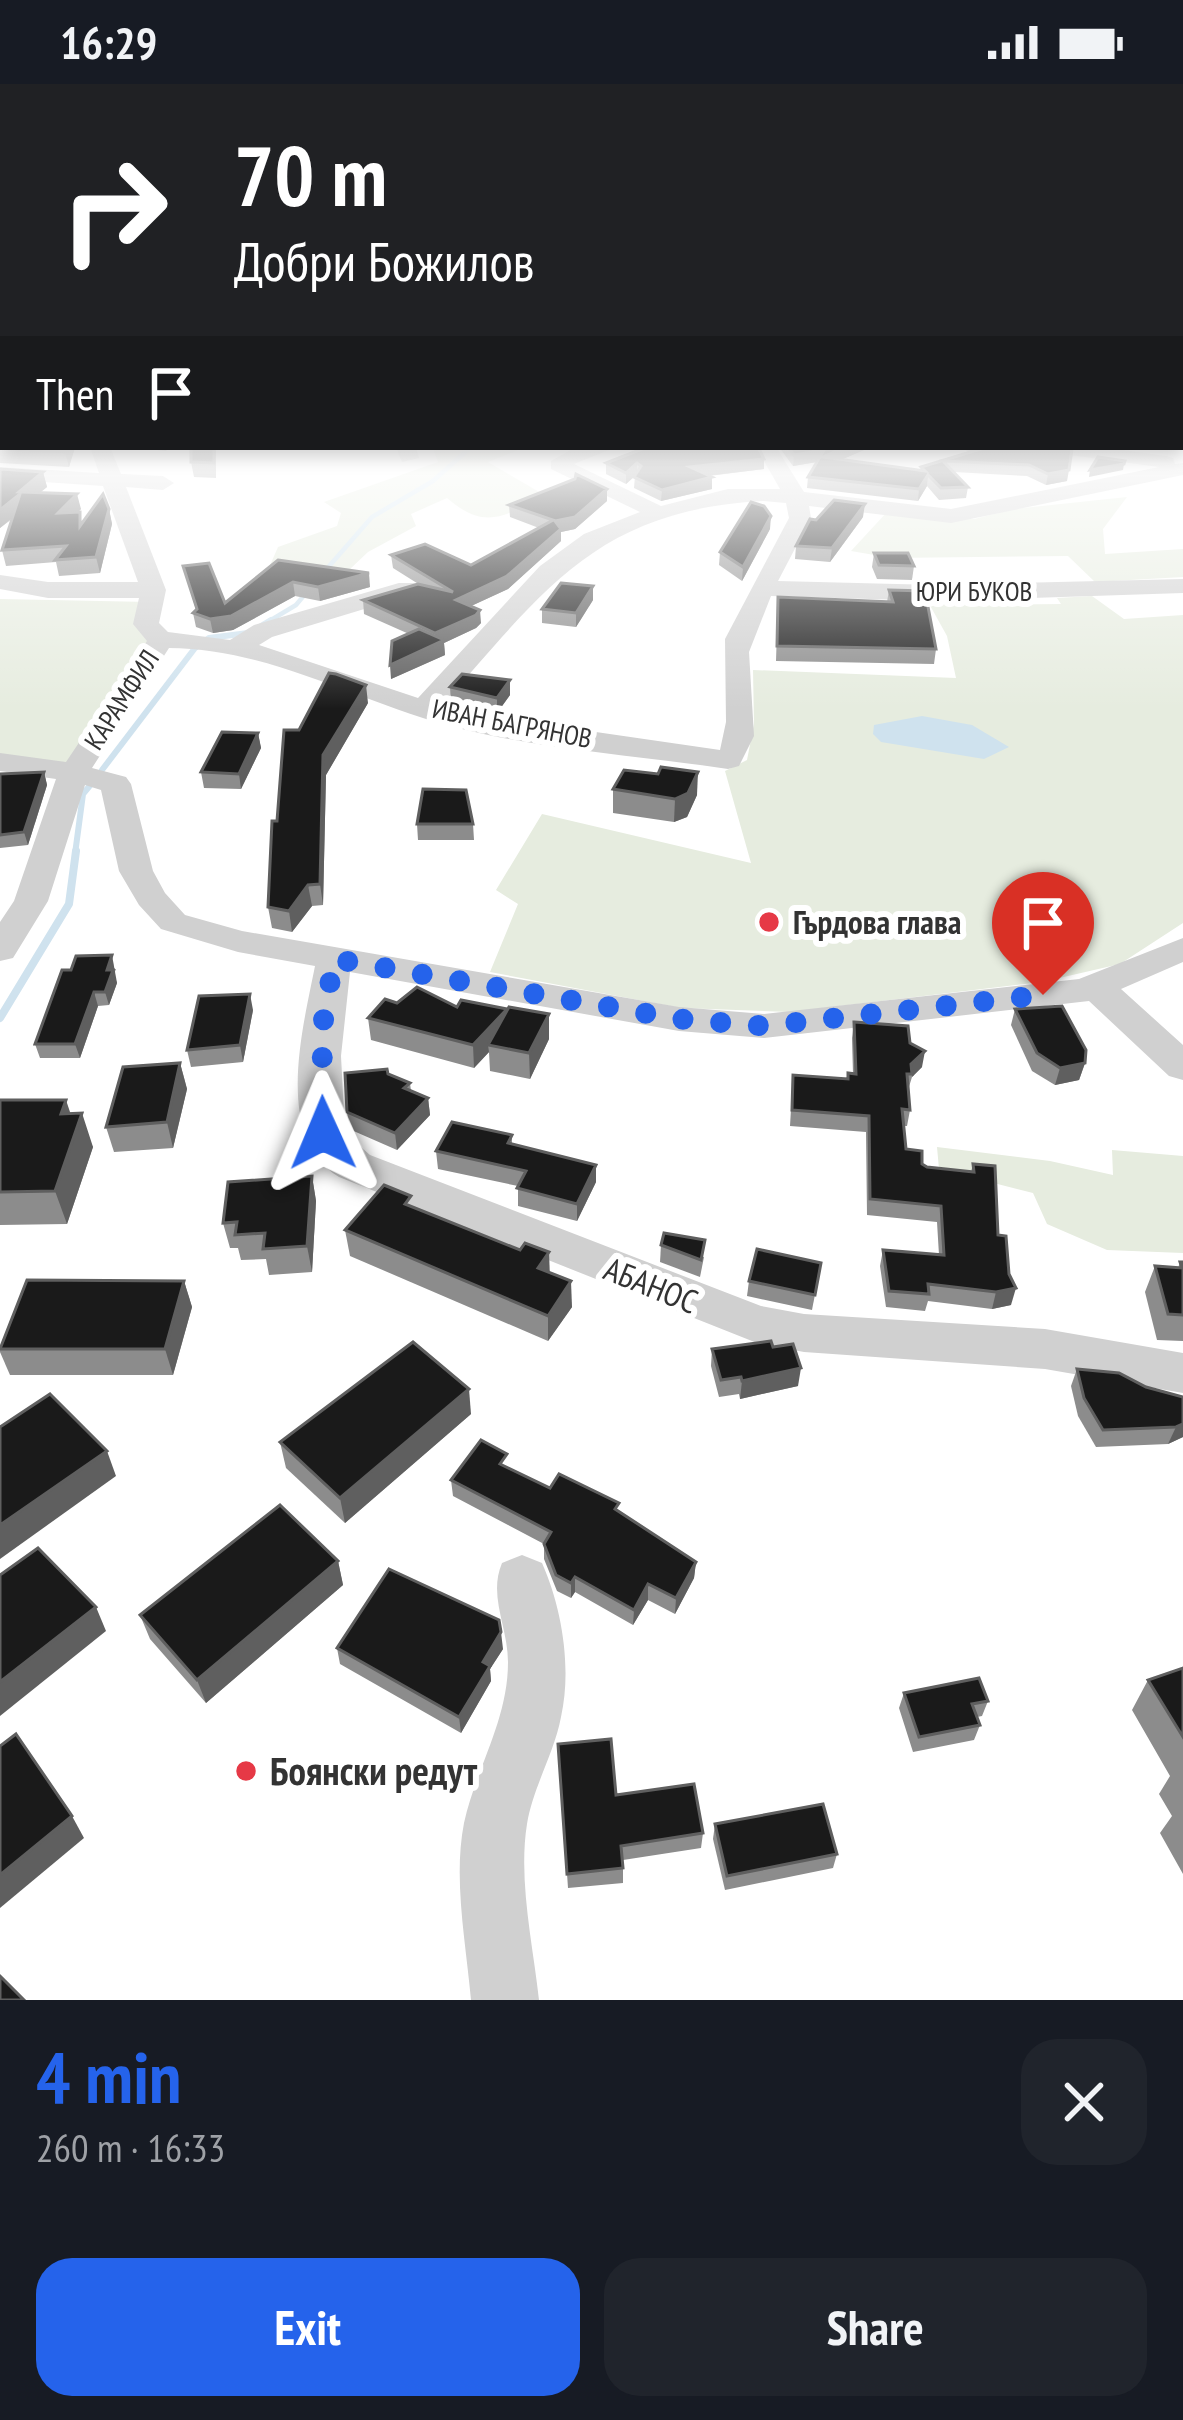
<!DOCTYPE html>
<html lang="en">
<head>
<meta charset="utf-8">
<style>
	:root { --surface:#171b24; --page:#20242c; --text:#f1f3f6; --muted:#9ea1a6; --accent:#2563eb }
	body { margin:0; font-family:"PT Sans Narrow",sans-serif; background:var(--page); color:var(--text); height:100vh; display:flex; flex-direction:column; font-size:45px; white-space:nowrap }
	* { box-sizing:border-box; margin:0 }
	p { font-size:39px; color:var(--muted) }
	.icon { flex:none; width:66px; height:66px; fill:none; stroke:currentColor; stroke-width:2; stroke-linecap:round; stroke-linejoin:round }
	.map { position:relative; height:1916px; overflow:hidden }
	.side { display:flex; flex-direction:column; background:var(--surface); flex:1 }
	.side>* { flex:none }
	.hud { position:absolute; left:0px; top:0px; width:1185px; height:366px; box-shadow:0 6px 18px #0003; background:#202124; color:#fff; overflow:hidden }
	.pin { position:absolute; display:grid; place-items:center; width:102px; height:102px; color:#fff; margin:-123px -51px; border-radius:50% 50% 50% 0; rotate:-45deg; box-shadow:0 0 12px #0007 }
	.pin .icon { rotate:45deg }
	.me { position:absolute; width:132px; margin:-66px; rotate:359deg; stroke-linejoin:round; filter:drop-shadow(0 0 9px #0008) }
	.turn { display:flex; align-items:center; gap:42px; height:252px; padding:0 36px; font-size:54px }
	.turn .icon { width:156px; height:156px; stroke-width:2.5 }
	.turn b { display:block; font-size:84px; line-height:102px }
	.then { display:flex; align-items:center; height:114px; padding:0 36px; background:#0003; gap:24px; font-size:45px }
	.round { display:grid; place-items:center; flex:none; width:126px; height:126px; border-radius:36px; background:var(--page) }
	.overview { display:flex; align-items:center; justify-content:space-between; height:204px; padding:0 36px }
	h1 { font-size:72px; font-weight:700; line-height:90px; color:var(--accent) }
	.action { display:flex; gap:24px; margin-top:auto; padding:24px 36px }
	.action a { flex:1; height:138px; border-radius:36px; background:var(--accent); color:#fff; font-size:48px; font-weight:700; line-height:138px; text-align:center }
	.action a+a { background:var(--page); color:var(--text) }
	.status { display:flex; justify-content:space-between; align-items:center; height:84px; padding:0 60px; background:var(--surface); direction:ltr }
	.status svg { height:33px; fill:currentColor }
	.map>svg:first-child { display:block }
	.green { fill:#e6ecdf }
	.water { fill:#cfe2ee }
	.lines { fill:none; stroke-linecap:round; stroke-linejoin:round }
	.stream-far2 { stroke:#cfe2ee; stroke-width:4.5 }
	.stream-far1 { stroke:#cfe2ee; stroke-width:6 }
	.stream { stroke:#cfe2ee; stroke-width:8 }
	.minor { fill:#d0d0d0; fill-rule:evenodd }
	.wall { fill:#8c8c8c }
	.shaded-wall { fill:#5f5f5f }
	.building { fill:#1a1a1a; stroke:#5f5f5f; stroke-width:3 }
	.route { stroke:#2563eb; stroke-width:21; stroke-dasharray:0 37.8 }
	.poi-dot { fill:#e63946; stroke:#fff; stroke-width:4.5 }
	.labels { text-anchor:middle; stroke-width:12; stroke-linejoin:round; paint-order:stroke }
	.far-street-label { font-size:27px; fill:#333; stroke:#fff }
	.poi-label { font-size:33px; font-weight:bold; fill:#333; stroke:#fff; text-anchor:start }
	.street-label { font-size:33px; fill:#333; stroke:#fff }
	.near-poi-label { font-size:39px; font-weight:bold; fill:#333; stroke:#fff; text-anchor:start }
</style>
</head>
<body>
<div class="status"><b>16:29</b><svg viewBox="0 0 49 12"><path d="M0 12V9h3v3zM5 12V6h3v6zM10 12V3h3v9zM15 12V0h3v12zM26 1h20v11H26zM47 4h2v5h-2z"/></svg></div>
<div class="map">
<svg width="1183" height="1916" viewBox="0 0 1183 1916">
	<rect width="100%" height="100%" fill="#fff"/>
	<g class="green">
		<path d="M443 363H526L488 378 546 412C505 431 486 448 447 414L411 430 416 442 368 468 349 486H268L278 463 337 442 341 429 324 418 438 378 434 367Z"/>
		<path d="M1127 413 1103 445 1105 470 1183 465V493L1095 498 1068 472 892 474 851 467 887 428 974 435 1014 425Z"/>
		<path d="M1092 512 1124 535 1183 531V839L1120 880 1042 898 789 928 681 924 490 888 518 820 496 806 542 730 751 779 725 687 747 676 754 640 753 586 956 594 947 552 927 516 977 515 981 521 1061 520 1057 514Z"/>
		<path d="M0 515 150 518 161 556 74 688 0 678Z"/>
		<path d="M937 1063 1050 1077 1113 1091 1112 1066 1183 1072V1169L1107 1166 1047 1140 1033 1109 939 1085Z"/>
	</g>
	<path class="water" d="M922 632 972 641 1009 663 984 675 881 658 873 650 874 641Z"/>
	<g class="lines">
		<g class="stream-far2">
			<path d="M324 488 372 433 433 397 471 363"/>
			<path d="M266 539 296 521 306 509"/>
		</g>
		<g class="stream-far1">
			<path d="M261 542 271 536"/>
			<path d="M102 686 195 564 209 554 248 549"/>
			<path d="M75 770 83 710 92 699"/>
		</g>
		<path class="stream" d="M0 934 69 820 76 767"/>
		<g class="minor">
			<path d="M90 363H110L121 390 163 392 174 399 163 406 126 403 166 506 159 539 168 548 230 556 254 541 399 499H417L420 504 417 509 272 553 259 561 418 614 540 482 584 450 640 428 551 385V377L576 363H616L574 380 661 422 728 405H780L756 363H776L804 408 951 425 1159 383 1055 369 1045 363H1101L1166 372 1173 374 1175 380 1183 379V391L951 439 809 422 811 434 778 497 936 501 1183 495V509L936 517 771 512 749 568 754 652 739 682 728 685C640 672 548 666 462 645 365 622 271 564 169 564L92 684 126 693 131 700 153 787 165 809 185 831 242 847 679 923 764 930 1079 895 1183 854V878L1121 905 1183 961V996L1169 992 1089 917 764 954 679 947 350 888 341 972 345 1049 370 1071 761 1222 804 1230 1045 1245 1183 1269V1309L1045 1285 804 1268 757 1259 339 1093C273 1053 303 944 315 882L238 868 161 845 139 821 119 787 101 706 85 701 48 817 13 874 0 877V838L14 817 56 695 0 687V669L66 678 147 557 133 540 139 514H48L0 505V491L48 498H138L103 402 0 395V383L99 389ZM763 417 786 419 789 434 725 555 726 638 720 666 471 630 442 621C544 507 596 426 763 417Z"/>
			<path d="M396 363H416L419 374 402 378Z"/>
			<path d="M522 1471 542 1479C562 1524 572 1584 561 1633 554 1670 533 1703 527 1740 518 1796 533 1860 539 1916H471C466 1859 453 1795 464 1739 476 1684 508 1637 508 1578 508 1543 488 1512 502 1479Z"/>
		</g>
	</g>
	<g class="wall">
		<path d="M0 356 75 363 69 383 0 379Z"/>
		<path d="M131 363H169L166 367Z"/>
		<path d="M216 363V394L194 393 191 378Z"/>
		<path d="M779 363H871L842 375 921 387V383L972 368 956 363H1061L1067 397 1046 401 1027 392 954 388 968 403 966 414 939 416 927 402 918 417 807 404 808 393 817 378 793 382Z"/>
		<path d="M764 375V385L709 392 712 393V405L661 417 634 404 635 392 626 400 606 390V379Z"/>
		<path d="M0 385 43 388 47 403 40 408 81 425 78 428 82 438 109 425 112 440 100 489 59 492 56 478 6 482 2 466 12 435 0 444Z"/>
		<path d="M607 417 575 445 561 448V457L508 505 471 522 481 539 476 544 444 559 445 571 391 595 409 550 364 530 363 516 420 501 393 484 391 471 471 481 539 444 510 433 509 421Z"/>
		<path d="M863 433 830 478 795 475 796 462Z"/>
		<path d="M770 445 742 497 719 481 720 468Z"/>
		<path d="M874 469 914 482 912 496 877 495 872 483Z"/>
		<path d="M278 476 370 503 320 517 295 512 233 546 213 549 196 543 193 529 196 526 183 482 225 519Z"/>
		<path d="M889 506 936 565 934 580 776 577 778 513 887 518Z"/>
		<path d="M593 516 576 543 542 539V525Z"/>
		<path d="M510 596V611L497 629 451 618 450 603Z"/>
		<path d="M368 619 326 691 323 821 312 822 292 848 272 844 268 823 277 737 299 646Z"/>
		<path d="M258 649 261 664 241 705 204 704 201 688Z"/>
		<path d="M44 688 47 701 28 761 0 764V690Z"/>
		<path d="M613 705 697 711 687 733 674 738 613 729Z"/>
		<path d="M417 740H473L474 756H418Z"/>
		<path d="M116 885 114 890 117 899 109 921 98 922 80 974H40L35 960 71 886Z"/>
		<path d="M397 919 507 925 549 930V955L530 995 490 987 489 968 474 984 371 956 368 934Z"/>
		<path d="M1015 925 1085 979 1079 996 1055 1001 1032 987 1011 941Z"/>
		<path d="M253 926 243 978 191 983 187 966Z"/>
		<path d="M854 938 910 959 922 983 912 993 908 1006 910 1026 907 1042H904L906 1065 922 1080 927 1083 971 1088 973 1080 998 1151 1011 1221 992 1225 928 1217 925 1227 886 1223 880 1182 883 1166 939 1171 937 1138 867 1131 866 1048 790 1042 793 991 847 995 853 990 852 954Z"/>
		<path d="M180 979 187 1005 173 1064 114 1068 106 1043Z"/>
		<path d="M388 990 410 999 411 1007 428 1014 430 1031 397 1066 349 1045 347 1028Z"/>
		<path d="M0 1016 71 1029 93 1063 67 1140 0 1141Z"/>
		<path d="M512 1051V1060L596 1081V1098L577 1137 518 1122V1102L438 1085 436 1067Z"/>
		<path d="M312 1092 316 1117 312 1188 269 1191 266 1175 241 1176 238 1164H230L223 1139Z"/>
		<path d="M412 1122 549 1189 572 1223 548 1257 350 1172 345 1146Z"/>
		<path d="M661 1161 704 1173 700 1193 660 1178Z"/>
		<path d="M1180 1178H1183V1257L1157 1256 1145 1208 1155 1182 1178 1184Z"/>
		<path d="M821 1179 812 1226 747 1212 749 1197Z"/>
		<path d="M184 1197 192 1223 173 1291H10L0 1268V1263Z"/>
		<path d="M773 1263 798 1302 740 1315 739 1310 719 1313 711 1282 712 1265Z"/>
		<path d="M1077 1285 1146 1303 1183 1353 1168 1360 1096 1363 1078 1332 1071 1302Z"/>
		<path d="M471 1330 345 1439 286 1384 280 1358Z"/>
		<path d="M508 1384 550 1404 619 1428 696 1478 694 1494 675 1530 648 1516 633 1541 575 1508 571 1514 557 1507 544 1475V1460L453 1412 451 1396Z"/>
		<path d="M338 1477 343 1501 206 1619 150 1555 140 1531Z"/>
		<path d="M337 1564 503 1565 490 1585 491 1597 461 1649 340 1580Z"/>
		<path d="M1183 1584V1790L1160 1749 1172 1732 1159 1710 1170 1692 1132 1626 1148 1596Z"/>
		<path d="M904 1609 988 1617 982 1632 977 1633 980 1641 974 1656 913 1668 899 1624Z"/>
		<path d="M558 1660 616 1711 703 1749 701 1764 623 1776V1799L568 1804Z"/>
		<path d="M715 1740 837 1770 833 1784 725 1806 713 1755Z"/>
	</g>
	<g class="shaded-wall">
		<path d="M67 363H75L69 383 65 368Z"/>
		<path d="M846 363H871L822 384 823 373Z"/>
		<path d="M824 366 823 377 793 382 794 371Z"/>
		<path d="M764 375V385L689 394 690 383Z"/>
		<path d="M637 379V390L626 400V389Z"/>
		<path d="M1124 380 1123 386 1089 393 1090 386Z"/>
		<path d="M1069 386 1067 397 1046 401 1048 390Z"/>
		<path d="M43 388 47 403 23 423 19 408Z"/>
		<path d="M928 391 927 402 918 417 919 405Z"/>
		<path d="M712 393V405L661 417 662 406Z"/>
		<path d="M607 405V417L575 445 561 448V457L508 505 456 529V516L555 437Z"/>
		<path d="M20 410 23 425 0 444V426Z"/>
		<path d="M77 410 81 425 62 444 58 429Z"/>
		<path d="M865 420 863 433 830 478 832 464Z"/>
		<path d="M109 425 112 440 100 489 96 473Z"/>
		<path d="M771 432 770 445 742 497 743 483Z"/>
		<path d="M369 489 370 503 320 517 318 503Z"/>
		<path d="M293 498 295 512 233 546 213 549 210 535Z"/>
		<path d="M593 502V516L576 543V529Z"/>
		<path d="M480 526 481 539 476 544 444 559 445 571 391 595 390 581 436 560 435 549Z"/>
		<path d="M510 596V611L497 629V614Z"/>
		<path d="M366 601 368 619 326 691 323 821 320 800 323 671Z"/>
		<path d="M258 649 261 664 241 705 239 690Z"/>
		<path d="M44 688 47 701 28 761 24 748Z"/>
		<path d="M698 688 697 711 687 733 674 738 675 715Z"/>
		<path d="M308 801 312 822 292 848 289 827Z"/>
		<path d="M112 871 117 899 109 921 105 908 107 886Z"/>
		<path d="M94 908 98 922 80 974 75 960Z"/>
		<path d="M250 910 253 926 243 978 240 961Z"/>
		<path d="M507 925 488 961 489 968 474 984 473 961Z"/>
		<path d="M549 930V955L530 995 529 969Z"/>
		<path d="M925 967 922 983 912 993 911 980Z"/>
		<path d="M180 979 187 1005 173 1064 167 1038Z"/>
		<path d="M1085 979 1079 996 1055 1001 1060 984Z"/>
		<path d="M428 1014 430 1031 397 1066 395 1049Z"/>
		<path d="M66 1016 76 1046 82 1029 93 1063 67 1140 55 1107 61 1030Z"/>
		<path d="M596 1081V1098L577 1137V1120Z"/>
		<path d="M312 1092 316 1117 312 1188 307 1162Z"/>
		<path d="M549 1168 550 1194 538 1184Z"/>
		<path d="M184 1197 192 1223 173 1291 165 1265Z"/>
		<path d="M571 1197 572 1223 548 1257V1232Z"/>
		<path d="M1016 1204 1011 1221 992 1225 996 1208Z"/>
		<path d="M801 1284 798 1302 740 1315 742 1297Z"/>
		<path d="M469 1305 471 1330 345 1439 340 1414Z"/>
		<path d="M1183 1340V1353L1168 1360 1176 1343Z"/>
		<path d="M107 1367 116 1392 0 1475V1441Z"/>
		<path d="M338 1477 343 1501 206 1619 197 1596Z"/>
		<path d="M696 1478 694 1494 675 1530 676 1514Z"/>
		<path d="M575 1493V1508L571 1514V1499Z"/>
		<path d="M648 1500V1516L633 1541 634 1526Z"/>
		<path d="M96 1523 106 1547 0 1632V1598Z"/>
		<path d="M501 1548 503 1565 490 1585 491 1597 461 1649 459 1633 483 1578Z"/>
		<path d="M72 1732 84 1754 0 1824V1791Z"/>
	</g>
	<g class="building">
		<path d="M0 356H3V363H67L65 368 0 364Z"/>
		<path d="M191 363H214V379L191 378Z"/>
		<path d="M647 363H758L764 375 690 383 712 393 662 406 634 393 641 382 637 379 626 389 606 379Z"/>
		<path d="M788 363H846L823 373 925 387 921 383 987 363H1061L1072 365 1069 386 1048 390 1029 381 943 377 968 403 941 404 928 391 919 405 808 393 824 366 794 371Z"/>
		<path d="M1098 373 1125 377 1124 380 1090 386Z"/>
		<path d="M0 385 43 388 19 408 77 410 58 429 80 428V442L103 410 109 425 96 473 55 476 66 462 2 466 20 410 0 426Z"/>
		<path d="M576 390 607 405 575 433 555 437 561 445 507 492 456 516 480 526 476 531 435 549 363 516 418 500 453 508 391 471 425 460 471 481 553 436 509 421 575 395Z"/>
		<path d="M834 416 865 420 832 464 796 462 810 435 816 436Z"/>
		<path d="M751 418 764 422 771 432 743 483 720 468Z"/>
		<path d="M874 469H908L914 482 879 481Z"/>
		<path d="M278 476 369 489 318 503 293 498 231 532 210 535 193 529 197 525 183 482 209 479 225 519Z"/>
		<path d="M561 499 593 502 576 529 542 525Z"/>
		<path d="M889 506 925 507 936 565 777 562 778 513 893 518Z"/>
		<path d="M419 545 444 556 390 581 392 557Z"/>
		<path d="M329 589 336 590 366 601 323 671 320 800 308 801 289 827 268 823 272 737H277L284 646H299Z"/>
		<path d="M462 590 510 596 497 614 450 603Z"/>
		<path d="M222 648 258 649 239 690 201 688Z"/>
		<path d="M661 683 698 688 688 709 675 715 613 705 624 686 658 690Z"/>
		<path d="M44 688 24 748 0 751V690Z"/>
		<path d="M423 705 466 706 473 740H417Z"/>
		<path d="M112 871 107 886H113L105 908H94L75 960H35L62 886H71L76 872Z"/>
		<path d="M417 903 457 923 461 916 507 925 473 961 368 934 385 915 397 919Z"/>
		<path d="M250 910 240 961 187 966 199 912Z"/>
		<path d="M1062 922 1086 966 1085 979 1060 984 1037 969 1015 925Z"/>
		<path d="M509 923 549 930 529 969 488 961Z"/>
		<path d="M854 938 908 942 910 959 925 967 911 980 912 990H907L910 1026 902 1025 906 1065 922 1067V1080L927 1083 974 1088 973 1080 995 1082 998 1151 1006 1152 1009 1190 1016 1204 996 1208 928 1200 929 1210 889 1207 883 1166 944 1171 941 1122 870 1115 869 1032 792 1026 793 991 848 995V989L856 990Z"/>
		<path d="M180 979 167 1038 106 1043 123 983Z"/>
		<path d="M387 985 388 990 410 999 404 1004 428 1014 395 1049 347 1028 345 989Z"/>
		<path d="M0 1016H66L61 1030 82 1029 55 1107 0 1108Z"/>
		<path d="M452 1038 512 1051 508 1059 596 1081 577 1120 517 1104 526 1087 436 1067Z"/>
		<path d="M312 1092 307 1162 263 1165 265 1149 235 1151 237 1138 223 1139 228 1098Z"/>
		<path d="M384 1101 411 1112 405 1120 520 1166 525 1159 549 1168 538 1184 571 1197 548 1232 345 1146Z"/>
		<path d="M664 1149 705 1156 701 1176 661 1161Z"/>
		<path d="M757 1165 821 1179 815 1211 749 1197Z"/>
		<path d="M1180 1178H1183V1231L1168 1230 1155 1182 1182 1184Z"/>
		<path d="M27 1196 184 1197 165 1265H0Z"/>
		<path d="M771 1257 773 1263 793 1260 801 1284 742 1297 741 1293 721 1296 712 1265Z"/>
		<path d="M413 1258 469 1305 340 1414 280 1358Z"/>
		<path d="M1077 1285 1119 1289 1146 1303 1183 1313V1340L1176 1343 1103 1346 1084 1314Z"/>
		<path d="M50 1310 107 1367 0 1441V1343Z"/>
		<path d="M481 1356 507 1370 500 1380 550 1404 559 1390 619 1419 615 1425 696 1478 676 1514 648 1500 634 1526 575 1493 571 1499 556 1491 544 1460 551 1448 451 1396Z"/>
		<path d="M280 1421 338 1477 197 1596 140 1531Z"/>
		<path d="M38 1464 96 1523 0 1598V1491Z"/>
		<path d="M389 1485 499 1536 501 1548 483 1578 490 1582 459 1633 337 1564Z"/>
		<path d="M1183 1584V1653L1148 1596Z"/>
		<path d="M979 1594 988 1617 972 1620 980 1641 919 1653 904 1609Z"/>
		<path d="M16 1650 72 1732 0 1791V1662Z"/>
		<path d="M611 1655 616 1711 694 1700 703 1749 621 1762 623 1784 567 1790 558 1660Z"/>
		<path d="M823 1720 837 1770 727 1792 715 1740Z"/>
		<path d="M0 1892 24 1916H0Z"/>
	</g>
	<linearGradient id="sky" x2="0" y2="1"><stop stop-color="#9ec6ea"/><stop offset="0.57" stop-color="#fff"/><stop offset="1" stop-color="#fff" stop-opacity="0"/></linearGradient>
	<rect width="1183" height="625" fill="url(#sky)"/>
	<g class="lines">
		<path class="route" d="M323 1049 322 945 334 875 679 935 764 942 1043 911"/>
	</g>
	<g class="poi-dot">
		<circle cx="769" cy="838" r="12"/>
		<circle cx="246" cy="1687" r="12"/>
	</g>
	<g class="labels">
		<g class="far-street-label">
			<text x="974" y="517">ЮРИ БУКОВ</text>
			<text transform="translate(122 616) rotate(-57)" y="9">КАРАМФИЛ</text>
			<text transform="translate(512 640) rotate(11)" y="9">ИВАН БАГРЯНОВ</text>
		</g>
		<g class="poi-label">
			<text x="793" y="850">Гърдова глава</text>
		</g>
		<g class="street-label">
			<text transform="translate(651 1201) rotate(22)" y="12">АБАНОС</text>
		</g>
		<g class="near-poi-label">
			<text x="270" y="1701">Боянски редут</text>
		</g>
	</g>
</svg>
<div class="pin" style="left:1043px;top:911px;background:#d93025"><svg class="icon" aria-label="arrive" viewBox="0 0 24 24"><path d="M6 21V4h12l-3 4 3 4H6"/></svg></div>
<svg class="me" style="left:323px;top:1049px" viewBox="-20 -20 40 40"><path d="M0-17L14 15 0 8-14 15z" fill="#2563eb" stroke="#fff" stroke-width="4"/></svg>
<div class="hud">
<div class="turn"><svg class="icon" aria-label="right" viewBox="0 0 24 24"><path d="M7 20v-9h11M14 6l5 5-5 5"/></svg><div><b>70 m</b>Добри Божилов</div></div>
<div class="then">Then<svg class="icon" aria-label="arrive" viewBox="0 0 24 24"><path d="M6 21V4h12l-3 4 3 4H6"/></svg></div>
</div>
</div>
<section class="side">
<div class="overview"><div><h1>4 min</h1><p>260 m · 16:33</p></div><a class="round"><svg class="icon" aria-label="close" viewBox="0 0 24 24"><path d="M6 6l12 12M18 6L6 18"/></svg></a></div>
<div class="action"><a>Exit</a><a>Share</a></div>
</section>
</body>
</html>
